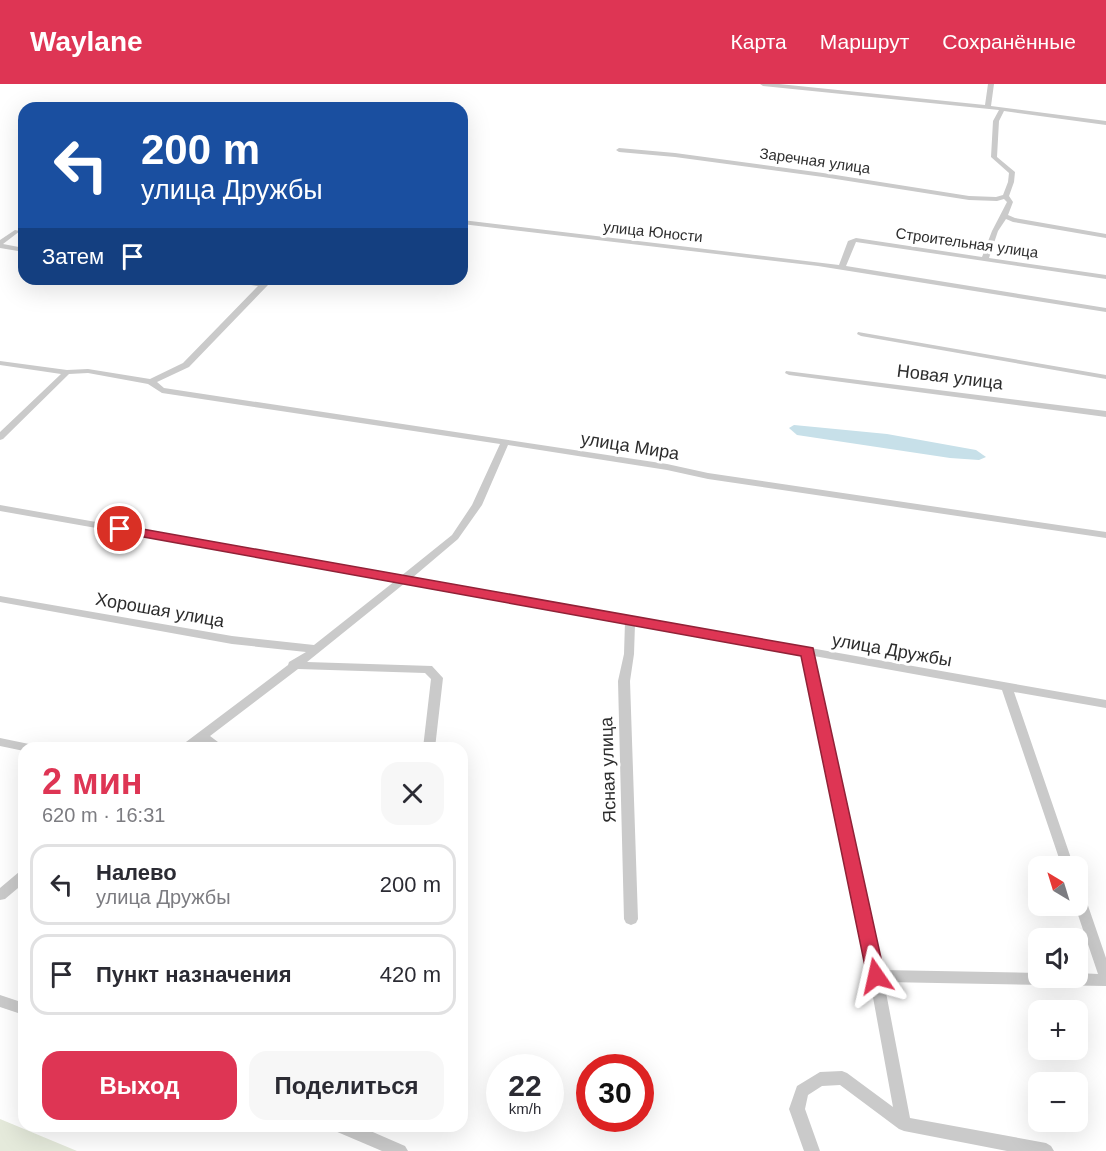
<!DOCTYPE html>
<html lang="ru">
<head>
<meta charset="utf-8">
<style>
	:root { --surface:#fff; --page:#f7f7f7; --text:#2b2b33; --muted:#7c7c81; --line:#e1e1e2; --accent:#de3554 }
	body { margin:0; font-family:Arial,sans-serif; background:var(--page); color:var(--text); height:100vh; display:flex; flex-direction:column; font-size:22px; white-space:nowrap }
	* { box-sizing:border-box; margin:0 }
	p { font-size:20px; color:var(--muted) }
	.icon { flex:none; width:33px; height:33px; fill:none; stroke:currentColor; stroke-width:2; stroke-linecap:round; stroke-linejoin:round }
	.map { position:relative; flex:1; overflow:hidden }
	.drawer { position:absolute; left:18px; top:658px; width:450px; height:390px; display:flex; flex-direction:column; background:var(--surface); border-radius:18px; box-shadow:0 6px 24px #0002 }
	.drawer>* { flex:none }
	.hud { position:absolute; left:18px; top:18px; width:450px; height:183px; border-radius:18px; box-shadow:0 6px 24px #0002; background:#1a4fa0; color:#fff; overflow:hidden }
	.needle { width:39px; rotate:322deg }
	.fabs { position:absolute; left:1028px; top:772px; display:grid; gap:12px }
	.fabs a { display:grid; place-items:center; width:60px; height:60px; border-radius:12px; background:var(--surface); box-shadow:0 6px 24px #0002; font-size:30px }
	.speed { position:absolute; left:486px; top:970px; display:flex; gap:12px; font-size:30px; font-weight:700; text-align:center }
	.speed>* { display:grid; place-content:center; width:78px; height:78px; border-radius:50%; background:var(--surface); box-shadow:0 6px 24px #0002; line-height:1 }
	.speed small { font-size:15px; font-weight:400 }
	.speed .limit { border:9px solid #d22; background:#fff; color:#111 }
	.pin { position:absolute; display:grid; place-items:center; width:51px; height:51px; color:#fff; margin:-26px; border:3px solid #fff; border-radius:50%; box-shadow:0 2px 6px #0007 }
	.me { position:absolute; width:66px; margin:-33px; rotate:349deg; stroke-linejoin:round; filter:drop-shadow(0 0 4px #0008) }
	.turn { display:flex; align-items:center; gap:21px; height:126px; padding:0 24px; font-size:27px }
	.turn .icon { width:78px; height:78px; stroke-width:2.5 }
	.turn b { display:block; font-size:42px; line-height:51px }
	.then { display:flex; align-items:center; height:57px; padding:0 24px; background:#0003; gap:12px; font-size:22px }
	.round { display:grid; place-items:center; flex:none; width:63px; height:63px; border-radius:18px; background:var(--page) }
	.head { display:flex; align-items:center; justify-content:space-between; height:102px; padding:0 24px }
	h1 { font-size:36px; font-weight:800; line-height:45px; color:var(--accent) }
	.action { display:flex; gap:12px; margin-top:auto; padding:12px 24px }
	.action a { flex:1; height:69px; border-radius:18px; background:var(--accent); color:#fff; font-size:24px; font-weight:800; line-height:69px; text-align:center }
	.action a+a { background:var(--page); color:var(--text) }
	ul { padding:0; list-style:none }
	li { display:flex; align-items:center; gap:18px; height:81px; margin:0 12px 9px; padding:0 12px; border:3px solid var(--line); border-radius:18px }
	li div { flex:1 }
	li b { display:block; font-size:22px }
	li em { font-style:normal }
	header { display:flex; align-items:center; gap:36px; box-sizing:border-box; height:84px; padding:0 30px; background:var(--accent); color:#fff }
	header strong { font-size:28px }
	nav { display:flex; gap:33px; margin-inline-start:auto; font-size:21px }
	.map>svg:first-child { display:block }
	.green { fill:#e5eadb }
	.water { fill:#c7e0e9 }
	.lines { fill:none; stroke-linecap:round; stroke-linejoin:round }
	.minor { fill:#cacaca; fill-rule:evenodd }
	.route { fill:#de3554; stroke:#902237; stroke-width:1.5 }
	.labels { text-anchor:middle; stroke-width:6; stroke-linejoin:round; paint-order:stroke }
	.far-street-label { font-size:15px; fill:#2d2d2d; stroke:#fff }
	.street-label { font-size:18px; fill:#2d2d2d; stroke:#fff }
</style>
</head>
<body>
<header>
<strong>Waylane</strong>
<nav><a>Карта</a><a>Маршрут</a><a>Сохранённые</a></nav>
</header>
<div class="map">
<svg width="1106" height="1067" viewBox="0 0 1106 1067">
	<rect width="100%" height="100%" fill="#fff"/>
	<path class="green" d="M0 1035 77 1067H0Z"/>
	<path class="water" d="M794 341 887 350 976 366 986 373 979 376 950 374 797 351 789 344Z"/>
	<g class="lines">
		<g class="minor">
			<path d="M760 0H779L985 21 988 0H994L991 22 1106 37V41L1004 27 999 37 997 73 1015 88 1014 98 1009 112 1013 118 1008 131 1015 134 1106 150V154L1013 138 1006 135 998 147 989 174 1106 191V195L856 158 846 182 1106 224V228L818 182 462 140V136L839 181 848 157 856 154 982 173 992 147 1007 118 1004 115 997 117 969 116 823 93 675 73 619 68 616 66 619 64 675 69 823 89 969 112 996 113 1003 111 1008 98 1009 89 991 73 993 37 999 26 763 2Z"/>
			<path d="M15 146 20 147 3 160 24 164V168L0 164V156Z"/>
			<path d="M220 195C235 195 255 194 268 201L189 283 157 298 164 304 667 380 708 389 1106 448V454L708 395 667 386 508 361 482 421 458 455 412 494 1106 616V624L1014 608 1074 783H1062L1002 606 814 572 882 886 1038 889V894H1077V889L1098 890 1075 822H1077V805L1082 806 1084 810 1106 874V902L884 898 910 1034 1046 1059 1051 1062 1054 1067H1007L904 1047 899 1045 840 1001 822 1002 808 1011 805 1025 820 1067H804L789 1025 797 1002 820 988 842 987 847 989 893 1023 862 853 803 570 635 540 634 570 630 597 638 835 636 839 631 841 626 839 624 835 618 597 624 570 625 538 405 499 307 578 432 582 443 594 435 664H423L431 595 425 589 298 585 210 652 222 661 224 664H210L202 658 194 664H180L182 661 288 581 289 578 306 568 232 560 0 518V512L232 552 314 561 395 497 0 427V421L401 492 452 451 472 421 500 360 162 309 148 300 88 289 69 290 3 355 0 356V348L61 290 0 281V277L67 286 88 285 150 295 183 279 258 202 224 197Z"/>
			<path d="M858 248 1106 291V295L861 252 857 250Z"/>
			<path d="M786 287 1106 327V333L789 291 785 289Z"/>
			<path d="M0 654 29 660 33 661 35 664H24V667L0 662Z"/>
			<path d="M24 787V799L5 815 0 816V804L19 788Z"/>
			<path d="M0 911 24 919V931L0 923Z"/>
			<path d="M333 1042H359L405 1062 408 1067H382L335 1047Z"/>
		</g>
	</g>
	<path class="route" d="M120 441 813 564 885 892 882 897 876 900 870 897 867 892 801 572 116 448 114 445Z"/>
	<g class="labels">
		<g class="far-street-label">
			<text transform="translate(815 77) rotate(8)" y="5">Заречная улица</text>
			<text transform="translate(653 148) rotate(6)" y="5">улица Юности</text>
			<text transform="translate(967 159) rotate(8)" y="5">Строительная улица</text>
		</g>
		<g class="street-label">
			<text transform="translate(950 293) rotate(7)" y="6">Новая улица</text>
			<text transform="translate(630 362) rotate(9)" y="6">улица Мира</text>
			<text transform="translate(160 526) rotate(10)" y="6">Хорошая улица</text>
			<text transform="translate(892 566) rotate(10)" y="6">улица Дружбы</text>
			<text transform="translate(608 686) rotate(-92)" y="6">Ясная улица</text>
		</g>
	</g>
</svg>
<div class="fabs">
<a><svg class="needle" viewBox="-14 -14 28 28"><path d="M0-13l5 13h-10z" fill="#e53935"/><path d="M0 13l5-13h-10z" fill="#7c7c81"/></svg></a>
<a><svg class="icon" aria-label="sound" viewBox="0 0 24 24"><path d="M4 9h4l5-4v14l-5-4H4zM17 9q2 3 0 6"/></svg></a>
<a>+</a>
<a>−</a>
</div>
<div class="speed"><div>22<small>km/h</small></div><div class="limit">30</div></div>
<div class="pin" style="left:120px;top:445px;background:#d93025"><svg class="icon" aria-label="arrive" viewBox="0 0 24 24"><path d="M6 21V4h12l-3 4 3 4H6"/></svg></div>
<svg class="me" style="left:876px;top:892px" viewBox="-20 -20 40 40"><path d="M0-17L14 15 0 8-14 15z" fill="#de3554" stroke="#fff" stroke-width="4"/></svg>
<div class="hud">
<div class="turn"><svg class="icon" aria-label="left" viewBox="0 0 24 24"><path d="M17 20v-9H6M10 6l-5 5 5 5"/></svg><div><b>200 m</b>улица Дружбы</div></div>
<div class="then">Затем<svg class="icon" aria-label="arrive" viewBox="0 0 24 24"><path d="M6 21V4h12l-3 4 3 4H6"/></svg></div>
</div>
<section class="drawer">
<div class="head"><div><h1>2 мин</h1><p>620 m · 16:31</p></div><a class="round"><svg class="icon" aria-label="close" viewBox="0 0 24 24"><path d="M6 6l12 12M18 6L6 18"/></svg></a></div>
<ul>
<li><svg class="icon" aria-label="left" viewBox="0 0 24 24"><path d="M17 20v-9H6M10 6l-5 5 5 5"/></svg><div><b>Налево</b><p>улица Дружбы</p></div><em>200 m</em></li>
<li><svg class="icon" aria-label="arrive" viewBox="0 0 24 24"><path d="M6 21V4h12l-3 4 3 4H6"/></svg><div><b>Пункт назначения</b></div><em>420 m</em></li>
</ul>
<div class="action"><a>Выход</a><a>Поделиться</a></div>
</section>
</div>
</body>
</html>
